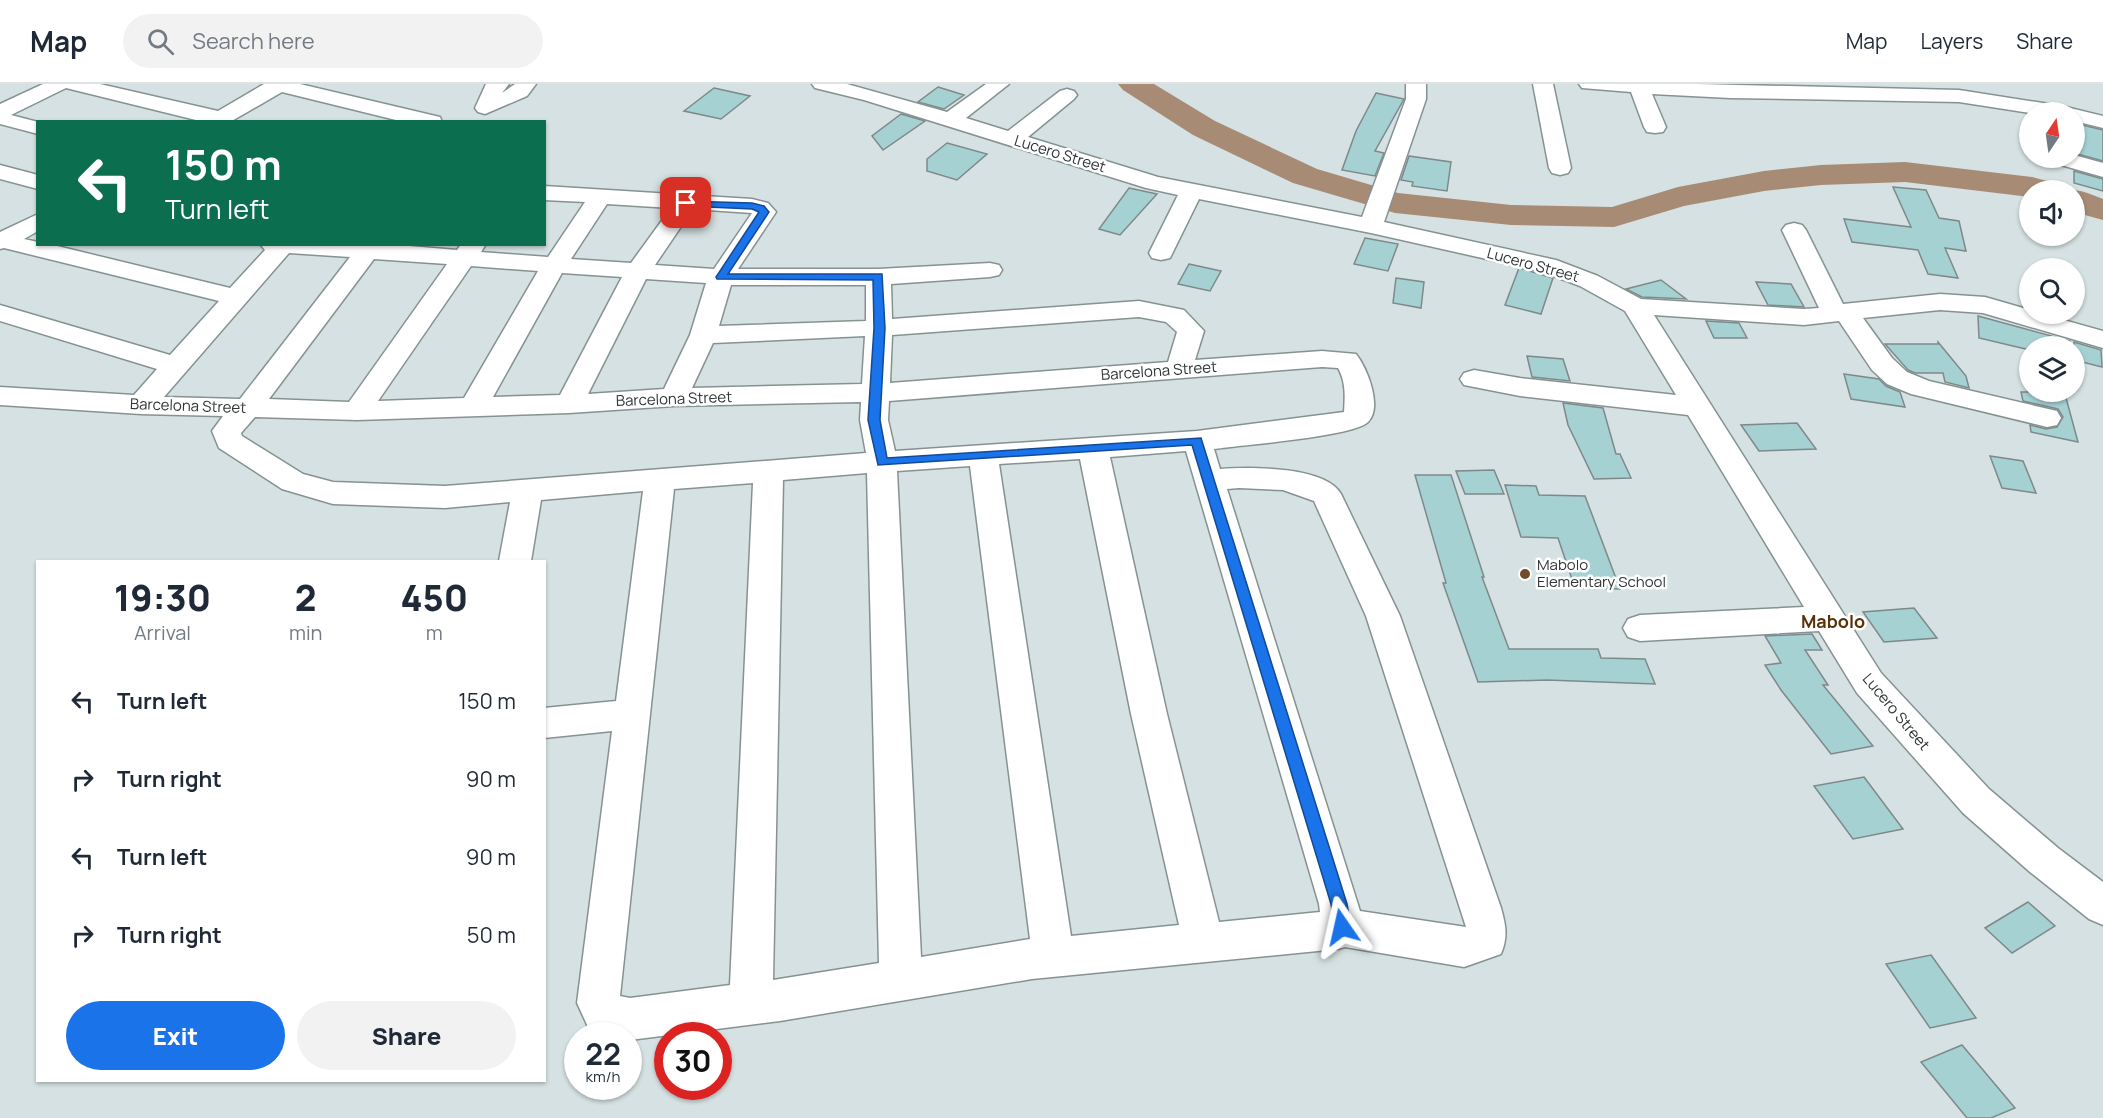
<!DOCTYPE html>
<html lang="en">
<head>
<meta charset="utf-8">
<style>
	:root { --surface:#fff; --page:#f2f2f3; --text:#1f2937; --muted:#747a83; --line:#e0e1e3; --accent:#1a73e8 }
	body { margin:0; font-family:Manrope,sans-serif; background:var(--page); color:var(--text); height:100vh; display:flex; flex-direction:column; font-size:22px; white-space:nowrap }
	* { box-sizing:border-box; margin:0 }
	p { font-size:20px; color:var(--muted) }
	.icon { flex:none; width:33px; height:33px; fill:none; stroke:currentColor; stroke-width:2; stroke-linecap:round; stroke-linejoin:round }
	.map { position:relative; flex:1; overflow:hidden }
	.details { position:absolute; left:36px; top:476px; width:510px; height:522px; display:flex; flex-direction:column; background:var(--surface); border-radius:0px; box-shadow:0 2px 4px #0004 }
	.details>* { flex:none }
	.banner { position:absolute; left:36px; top:36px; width:510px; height:126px; border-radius:0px; box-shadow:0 2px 4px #0004; background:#0b6e4f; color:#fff; overflow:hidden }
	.needle { width:39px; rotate:13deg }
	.fabs { position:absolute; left:2019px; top:18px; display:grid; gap:12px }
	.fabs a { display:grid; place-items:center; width:66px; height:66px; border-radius:50%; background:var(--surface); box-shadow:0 2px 4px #0004; font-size:30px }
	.speed { position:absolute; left:564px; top:938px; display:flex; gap:12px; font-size:30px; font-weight:700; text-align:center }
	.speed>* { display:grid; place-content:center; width:78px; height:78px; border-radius:50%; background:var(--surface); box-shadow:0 2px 4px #0004; line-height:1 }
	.speed small { font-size:15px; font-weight:400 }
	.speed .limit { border:9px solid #d22; background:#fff; color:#111 }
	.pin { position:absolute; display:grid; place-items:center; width:51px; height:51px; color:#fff; margin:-26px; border-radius:12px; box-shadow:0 3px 9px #0006 }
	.me { position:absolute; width:66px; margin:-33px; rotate:349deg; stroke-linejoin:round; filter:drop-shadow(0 0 4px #0008) }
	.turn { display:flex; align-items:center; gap:21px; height:126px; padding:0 30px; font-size:27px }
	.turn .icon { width:78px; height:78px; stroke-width:2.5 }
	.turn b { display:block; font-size:42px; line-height:51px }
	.eta { display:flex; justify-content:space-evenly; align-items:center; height:102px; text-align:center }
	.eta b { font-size:36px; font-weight:800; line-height:42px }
	.button { display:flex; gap:12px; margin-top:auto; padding:12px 30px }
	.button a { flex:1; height:69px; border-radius:36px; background:var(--accent); color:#fff; font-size:24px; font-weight:800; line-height:69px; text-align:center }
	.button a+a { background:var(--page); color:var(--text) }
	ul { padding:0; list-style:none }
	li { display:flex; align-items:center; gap:18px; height:78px; padding:0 30px }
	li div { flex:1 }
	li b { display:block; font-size:22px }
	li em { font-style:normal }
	header { display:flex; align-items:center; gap:36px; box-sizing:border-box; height:84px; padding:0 30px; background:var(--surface); border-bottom:2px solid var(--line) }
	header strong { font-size:28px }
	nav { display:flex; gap:33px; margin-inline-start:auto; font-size:21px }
	.search { width:420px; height:54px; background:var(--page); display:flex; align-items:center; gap:15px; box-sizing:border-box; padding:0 21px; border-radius:33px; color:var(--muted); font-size:22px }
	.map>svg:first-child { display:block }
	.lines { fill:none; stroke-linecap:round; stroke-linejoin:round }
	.river { fill:#a78b75; fill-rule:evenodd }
	.building { fill:#a5d1d3; stroke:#7e898a; stroke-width:1.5 }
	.minor-casing { stroke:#869292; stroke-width:3 }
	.minor { fill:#fff; fill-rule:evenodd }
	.route { fill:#1a73e8; stroke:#114b97; stroke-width:1.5 }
	.poi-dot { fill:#734b2a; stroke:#fff; stroke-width:2 }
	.labels { text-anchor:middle; stroke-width:5; stroke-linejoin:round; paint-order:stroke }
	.street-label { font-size:15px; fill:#303535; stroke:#fff }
	.poi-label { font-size:15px; fill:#303535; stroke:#fff; text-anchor:start }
	.quarter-label { font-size:18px; font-weight:bold; fill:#5a3005; stroke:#fff }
</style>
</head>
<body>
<header>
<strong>Map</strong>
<div class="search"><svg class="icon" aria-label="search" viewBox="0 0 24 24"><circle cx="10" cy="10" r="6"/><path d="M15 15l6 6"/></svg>Search here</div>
<nav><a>Map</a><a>Layers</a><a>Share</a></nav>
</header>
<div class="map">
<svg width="2103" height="1034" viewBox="0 0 2103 1034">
	<rect width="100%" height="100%" fill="#d5e1e2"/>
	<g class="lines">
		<g class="river">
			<path d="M1118 0H1154L1215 37 1317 85 1398 109 1511 121 1612 123 1678 103 1764 87 1821 81 1905 78 2032 93 2055 99 2060 106H2030V113L1905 98 1821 101 1764 107 1684 122 1614 143 1511 141 1395 129 1293 99 1193 51 1123 6Z"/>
			<path d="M2071 106C2082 106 2093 111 2103 115V136L2074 128V106Z"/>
		</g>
	</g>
	<g class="building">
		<path d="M938 3 964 11 944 25 918 18Z"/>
		<path d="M714 4 750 12 721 35 684 27Z"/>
		<path d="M1376 9 1404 15 1375 67 1384 69 1375 92 1342 86 1356 47Z"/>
		<path d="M901 30 925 37 883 66 872 52Z"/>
		<path d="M2074 39 2103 46V77L2074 69Z"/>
		<path d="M947 59 987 70 957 96 927 87V75Z"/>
		<path d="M1409 72 1451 78 1447 107 1412 102 1413 98 1401 96Z"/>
		<path d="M2074 87 2103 95V107L2074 99Z"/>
		<path d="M1893 103 1926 106 1939 134 1959 137 1966 167 1945 164 1958 194 1928 190 1918 166 1852 158 1844 135 1911 143Z"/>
		<path d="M1129 104 1157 110 1120 151 1099 145Z"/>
		<path d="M1365 154 1398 160 1388 187 1354 180Z"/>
		<path d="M1189 180 1221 187 1210 207 1178 200Z"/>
		<path d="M1519 184 1553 194 1541 230 1505 221Z"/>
		<path d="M1396 194 1424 198 1421 224 1393 219Z"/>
		<path d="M1661 196 1686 215 1642 213 1626 205Z"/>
		<path d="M1756 198 1791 200 1804 223 1768 221Z"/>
		<path d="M1978 232 2070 257V262H2030V266L1979 254Z"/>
		<path d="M1706 237 1739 239 1747 254H1714Z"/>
		<path d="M1938 258 1966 292 1969 304 1945 298 1943 289H1915L1908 286 1885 260H1938Z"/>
		<path d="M2074 258 2101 266 2102 283 2074 276Z"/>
		<path d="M1527 272 1563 275 1570 297 1532 293Z"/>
		<path d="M1844 290 1879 295 1886 302 1900 308 1905 323 1851 315Z"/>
		<path d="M2021 308H2036L2066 314 2078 358 2031 348 2030 341 2046 345 2057 343 2063 333 2058 325 2023 317Z"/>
		<path d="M1563 319 1603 324 1616 370H1620L1631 394 1594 395 1568 341Z"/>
		<path d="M1797 339 1816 365 1759 367 1741 341Z"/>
		<path d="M1990 372 2023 377 2036 409 2002 404Z"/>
		<path d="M1494 386 1504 410H1465L1456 387Z"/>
		<path d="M1415 391H1451L1484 493H1482L1509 565H1598L1601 574 1645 575 1655 600 1547 596 1478 598 1443 499H1446Z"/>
		<path d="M1505 401 1536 402 1539 411 1585 412 1620 505 1575 504 1558 454 1521 453Z"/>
		<path d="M1914 524 1937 554 1884 558 1863 528Z"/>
		<path d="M1812 550 1822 566H1805L1828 601H1823L1873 662 1831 670 1781 606 1765 581 1781 579 1765 552Z"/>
		<path d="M1864 693 1903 745 1853 755 1814 702Z"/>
		<path d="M2028 818 2055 842 2012 869 1985 844Z"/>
		<path d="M1931 871 1976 934 1930 944 1886 880Z"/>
		<path d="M1962 961 2015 1024 1991 1034H1967L1921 978Z"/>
	</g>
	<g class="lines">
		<g class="minor-casing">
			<g id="minor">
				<path d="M43 0H100L218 27 264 0H300L440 33 442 38H404L282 8 230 38H204L66 4 11 31 38 38V50L0 40V20Z"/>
				<path d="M486 0H509L502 9 515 0H536L527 12 485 30 478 28 475 24Z"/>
				<path d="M812 0H847L947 28 986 0H1009L966 34 1008 47 1060 7 1067 5 1074 7 1077 11 1074 15 1028 53 1158 93 1362 133 1406 15V0H1426V15L1384 138 1556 176 1598 192 1641 215 1804 225 1819 224 1782 146 1786 141 1794 139 1802 141 1806 146 1843 220 1940 210 1985 213 2030 226V230H2042L2103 247V264L1983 229 1940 226 1863 234 1892 274 1907 288 1929 297 2057 327 2061 334 2057 341 2047 343 1911 310 1887 300 1872 286 1839 237 1804 241 1654 231 1881 589 1989 705 2058 764 2103 798V841L2089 835 2030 788 1963 729 1857 609 1819 547 1640 557 1628 553 1623 544 1628 535 1640 531 1804 523 1688 331 1520 312 1464 301 1460 295 1464 289 1474 286 1520 294 1676 311 1625 227 1580 202 1540 187 1371 149 1199 115 1170 174 1161 176 1152 174 1149 169 1178 111 1146 104 864 16 815 4Z"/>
				<path d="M1533 0H1553L1571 84 1568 89 1560 91 1552 89 1549 84Z"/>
				<path d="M1579 0H1698L1959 6 2062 22 2103 32V44L2074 37V28L2030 29 1959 18 1730 14 1652 10 1666 43 1663 48 1655 49 1647 48 1644 43 1631 8 1582 4Z"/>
				<path d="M2074 71 2103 79V93L2054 79 2051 74H2074Z"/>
				<path d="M0 81 38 91V105L0 95Z"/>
				<path d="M544 102 752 115 768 119 776 128 738 185H878L990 179 999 181 1002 186 999 191 990 193 891 200 892 235 1139 217 1184 226 1204 247 1195 276 1322 267 1356 270C1367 284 1383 323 1368 338 1353 353 1240 361 1214 365L1220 385C1250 383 1325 382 1341 410L1400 532 1501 824C1506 842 1508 853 1501 870L1464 883 1345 863 1338 865 1032 895 780 937 630 956 628 951H603L589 945 577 919 612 647 544 654V624L616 617 643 407 541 416 531 477H499L510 418 445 424 333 420 282 405 219 364 212 347 223 332 141 330 0 321V303L134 311 157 285 0 237V221L170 271 219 217 4 164 0 165V148L38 130V147L24 155 38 158V160H49L230 204 265 166 260 160H385L457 166 461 160H486L481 168 548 173 585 118 544 116ZM607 120 671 124 631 179 571 175ZM693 125 752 129 714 185 655 181ZM289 169 350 173 240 315 164 313ZM374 175 447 180 349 318 269 315ZM471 182 538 187 464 314 378 317ZM562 189 622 193 560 311 493 313ZM646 195 706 199 690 251 664 305 588 310ZM731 201H866V237L719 242ZM1139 233 1166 238 1177 248 1168 278 890 299 892 251ZM865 252 862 300 692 304 713 259ZM1322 283 1338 284C1346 298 1345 313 1344 328L1197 347 895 367 888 336 889 317ZM861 318 860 336 866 369 445 402 333 398 303 390 242 352 241 349 255 333 357 336 569 329 674 322ZM1186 367 1319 820 1320 828 1219 838 1167 630 1110 373ZM1080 375 1131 630 1179 841 1071 852 999 380ZM970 382 1030 855 921 873 897 387ZM867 389 879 879 773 896 783 396ZM753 399 730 901 630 914 620 912 674 405ZM1239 404 1283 406 1314 417 1366 532 1466 843 1360 827 1227 405Z"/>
			</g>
		</g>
		<use href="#minor" class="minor"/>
	</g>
	<path class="route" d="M682 117 752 119 764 122 769 128 728 190H882L885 244 880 336 887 374 1201 354 1347 820 1351 843 1348 848 1342 851 1336 848 1331 820 1192 361 878 381 868 336 874 244 873 196 717 195 716 193 759 128 752 125 686 122 681 119Z"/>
	<circle class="poi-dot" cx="1525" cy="490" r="6"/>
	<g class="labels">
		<g class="street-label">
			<text transform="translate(1060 70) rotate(17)" y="5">Lucero Street</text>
			<text transform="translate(1533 181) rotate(15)" y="5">Lucero Street</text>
			<text transform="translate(1159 287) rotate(-4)" y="5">Barcelona Street</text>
			<text transform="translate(674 315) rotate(-2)" y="5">Barcelona Street</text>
			<text transform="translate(188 322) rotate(2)" y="5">Barcelona Street</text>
			<text transform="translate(1896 628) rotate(50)" y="5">Lucero Street</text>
		</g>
		<g class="poi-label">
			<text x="1537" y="486">Mabolo<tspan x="1537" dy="17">Elementary School</tspan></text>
		</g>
		<g class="quarter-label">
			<text x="1833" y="544">Mabolo</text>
		</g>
	</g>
</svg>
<div class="fabs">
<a><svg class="needle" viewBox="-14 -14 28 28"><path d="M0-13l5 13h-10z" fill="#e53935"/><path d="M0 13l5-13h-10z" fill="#747a83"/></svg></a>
<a><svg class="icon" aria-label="sound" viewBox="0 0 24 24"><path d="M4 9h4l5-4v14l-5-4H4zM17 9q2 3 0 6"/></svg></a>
<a><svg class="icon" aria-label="search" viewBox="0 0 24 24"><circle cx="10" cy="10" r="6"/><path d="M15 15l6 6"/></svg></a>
<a><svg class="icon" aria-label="layers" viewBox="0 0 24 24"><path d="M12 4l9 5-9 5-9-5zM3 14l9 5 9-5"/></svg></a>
</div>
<div class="speed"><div>22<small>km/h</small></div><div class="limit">30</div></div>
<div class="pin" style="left:686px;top:119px;background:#d93025"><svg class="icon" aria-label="arrive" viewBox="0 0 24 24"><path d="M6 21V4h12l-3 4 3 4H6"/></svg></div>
<svg class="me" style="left:1342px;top:843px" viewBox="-20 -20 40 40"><path d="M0-17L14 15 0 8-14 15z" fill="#1a73e8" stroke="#fff" stroke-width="4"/></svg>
<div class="banner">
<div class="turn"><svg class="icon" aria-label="left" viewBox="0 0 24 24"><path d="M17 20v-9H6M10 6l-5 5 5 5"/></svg><div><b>150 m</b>Turn left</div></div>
</div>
<section class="details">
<div class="eta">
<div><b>19:30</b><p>Arrival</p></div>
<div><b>2</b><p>min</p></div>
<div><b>450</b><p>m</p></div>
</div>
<ul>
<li><svg class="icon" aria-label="left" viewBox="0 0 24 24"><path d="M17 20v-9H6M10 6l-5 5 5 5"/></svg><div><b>Turn left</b></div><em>150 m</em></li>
<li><svg class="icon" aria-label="right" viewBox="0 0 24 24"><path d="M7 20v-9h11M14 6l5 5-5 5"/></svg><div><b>Turn right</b></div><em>90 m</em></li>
<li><svg class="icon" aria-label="left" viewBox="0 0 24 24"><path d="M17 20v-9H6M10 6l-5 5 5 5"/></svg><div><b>Turn left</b></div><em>90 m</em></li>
<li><svg class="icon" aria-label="right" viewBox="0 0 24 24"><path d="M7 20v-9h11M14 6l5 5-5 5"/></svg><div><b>Turn right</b></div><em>50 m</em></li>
</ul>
<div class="button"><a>Exit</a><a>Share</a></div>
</section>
</div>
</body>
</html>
